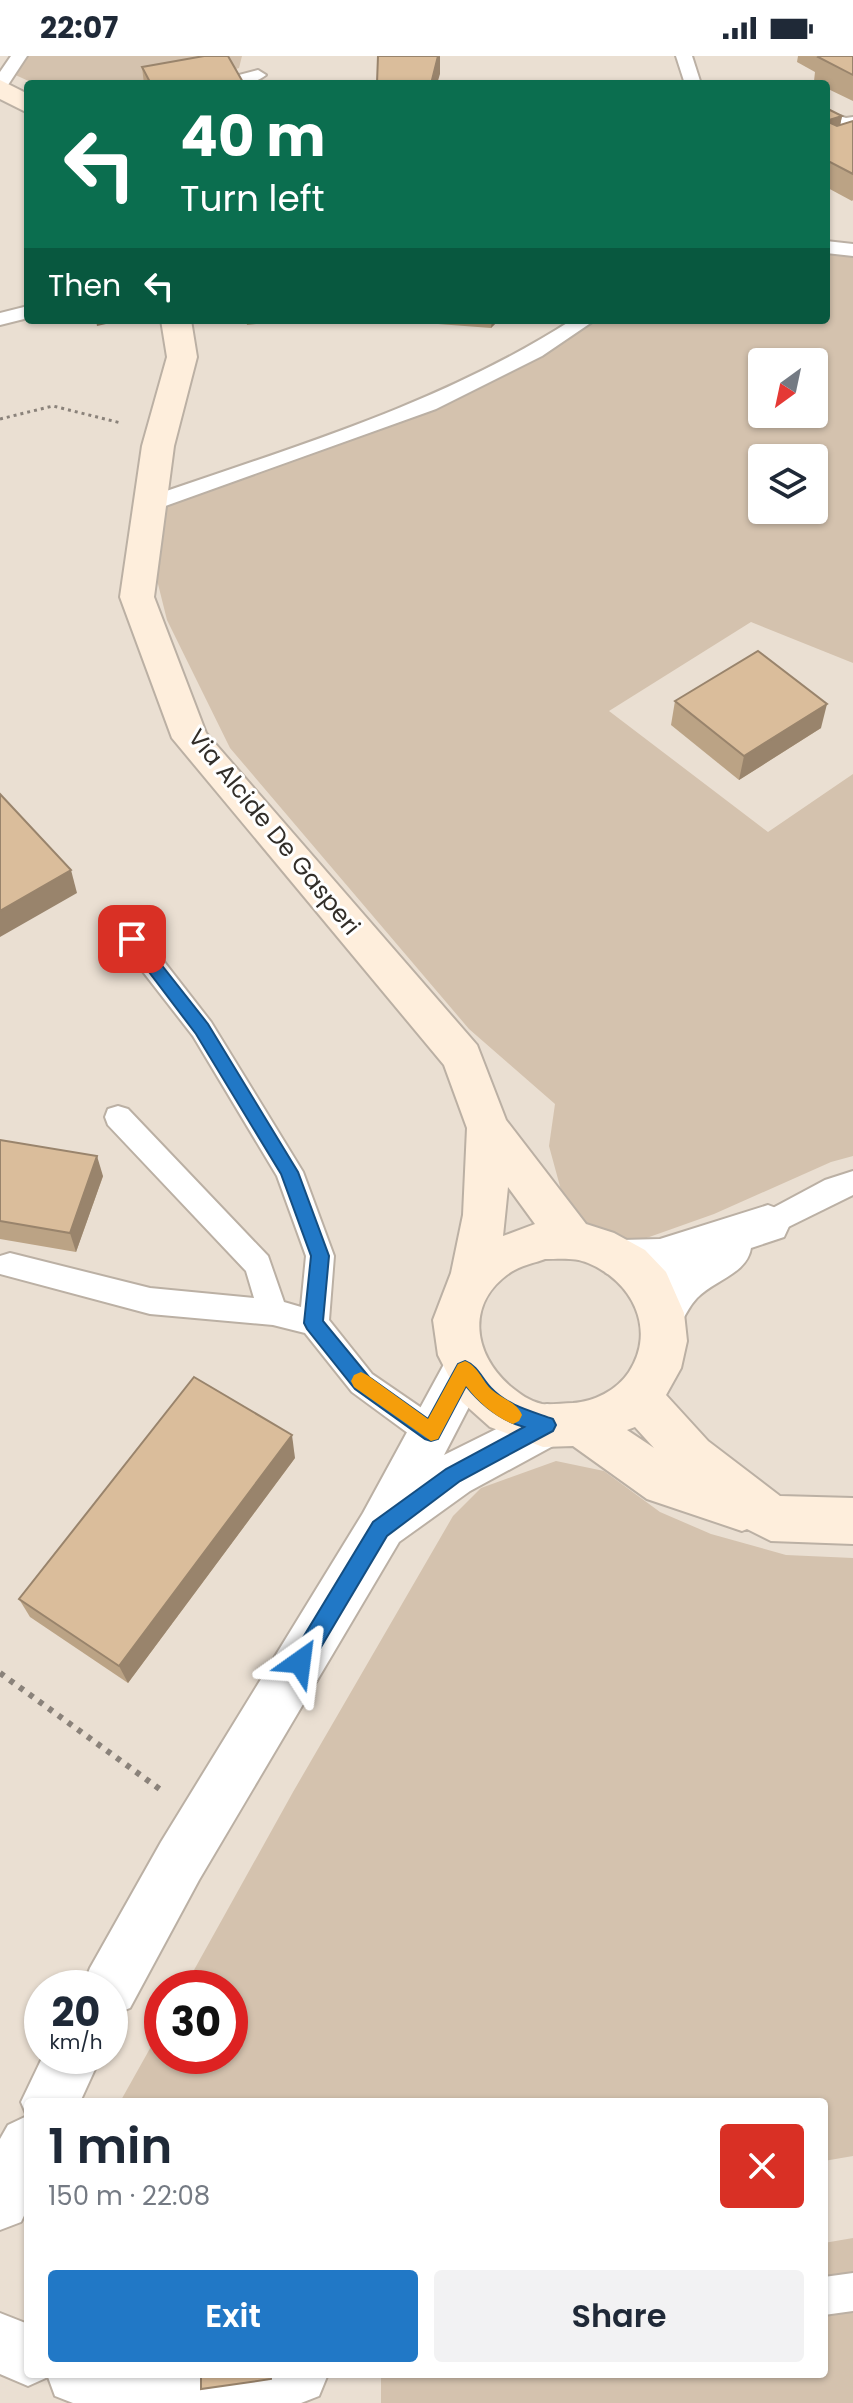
<!DOCTYPE html>
<html lang="en">
<head>
<meta charset="utf-8">
<style>
	:root { --surface:#fff; --page:#f2f2f3; --text:#1f2937; --muted:#747a83; --accent:#2178c6 }
	body { margin:0; font-family:Poppins,sans-serif; background:var(--page); color:var(--text); height:100vh; display:flex; flex-direction:column; font-size:30px; white-space:nowrap }
	* { box-sizing:border-box; margin:0 }
	p { font-size:26px; color:var(--muted) }
	.icon { flex:none; width:44px; height:44px; fill:none; stroke:currentColor; stroke-width:2; stroke-linecap:round; stroke-linejoin:round }
	.map { position:relative; flex:1; overflow:hidden }
	.details { position:absolute; left:24px; top:2042px; width:804px; height:280px; display:flex; flex-direction:column; background:var(--surface); border-radius:8px; box-shadow:0 2px 6px #0004 }
	.details>* { flex:none }
	.guide { position:absolute; left:24px; top:24px; width:806px; height:244px; border-radius:8px; box-shadow:0 2px 6px #0004; background:#0b6e4f; color:#fff; overflow:hidden }
	.needle { width:52px; rotate:213deg }
	.buttons { position:absolute; left:748px; top:292px; display:grid; gap:16px }
	.buttons a { display:grid; place-items:center; width:80px; height:80px; border-radius:8px; background:var(--surface); box-shadow:0 2px 6px #0004; font-size:40px }
	.speed { position:absolute; left:24px; top:1914px; display:flex; gap:16px; font-size:40px; font-weight:700; text-align:center }
	.speed>* { display:grid; place-content:center; width:104px; height:104px; border-radius:50%; background:var(--surface); box-shadow:0 2px 6px #0004; line-height:1 }
	.speed small { font-size:20px; font-weight:400 }
	.speed .limit { border:12px solid #d22; background:#fff; color:#111 }
	.pin { position:absolute; display:grid; place-items:center; width:68px; height:68px; color:#fff; margin:-34px; border-radius:16px; box-shadow:0 4px 12px #0006 }
	.me { position:absolute; width:88px; margin:-44px; rotate:31deg; stroke-linejoin:round; filter:drop-shadow(0 0 6px #0008) }
	.turn { display:flex; align-items:center; gap:28px; height:168px; padding:0 24px; font-size:36px }
	.turn .icon { width:104px; height:104px; stroke-width:2.5 }
	.turn b { display:block; font-size:56px; line-height:68px }
	.then { display:flex; align-items:center; height:76px; padding:0 24px; background:#0003; gap:16px; font-size:30px }
	.round { display:grid; place-items:center; flex:none; width:84px; height:84px; border-radius:8px; background:var(--page) }
	.overview { display:flex; align-items:center; justify-content:space-between; height:136px; padding:0 24px }
	h1 { font-size:48px; font-weight:600; line-height:60px }
	.button { display:flex; gap:16px; margin-top:auto; padding:16px 24px }
	.button a { flex:1; height:92px; border-radius:8px; background:var(--accent); color:#fff; font-size:32px; font-weight:600; line-height:92px; text-align:center }
	.button a+a { background:var(--page); color:var(--text) }
	.status { display:flex; justify-content:space-between; align-items:center; height:56px; padding:0 40px; background:var(--surface); direction:ltr }
	.status svg { height:22px; fill:currentColor }
	.map>svg:first-child { display:block }
	.green { fill:#d4c2ae; fill-rule:evenodd }
	.lines { fill:none; stroke-linecap:round; stroke-linejoin:round }
	.lane-casing { stroke:#bbb0a4; stroke-width:4 }
	.street-casing { stroke:#bbb0a4; stroke-width:4 }
	.secondary-casing { stroke:#bbb0a4; stroke-width:4 }
	.path-far1 { stroke:#8a827a; stroke-width:3; stroke-dasharray:3 4; stroke-linecap:butt }
	.path { stroke:#8a827a; stroke-width:6; stroke-dasharray:5 7; stroke-linecap:butt }
	.lane { fill:#fff; fill-rule:evenodd }
	.street { fill:#fff; fill-rule:evenodd }
	.secondary { fill:#feeedc; fill-rule:evenodd }
	.wall { fill:#bba385 }
	.shaded-wall { fill:#99846c }
	.building { fill:#dabd9b; stroke:#99846c; stroke-width:2 }
	.route { fill:#2178c6; stroke:#154e81; stroke-width:2 }
	.slow { fill:#f59e0b }
	.labels { text-anchor:middle; stroke-width:6; stroke-linejoin:round; paint-order:stroke }
	.street-label { font-size:24px; fill:#322e29; stroke:#fff }
</style>
</head>
<body>
<div class="status"><b>22:07</b><svg viewBox="0 0 49 12"><path d="M0 12V9h3v3zM5 12V6h3v6zM10 12V3h3v9zM15 12V0h3v12zM26 1h20v11H26zM47 4h2v5h-2z"/></svg></div>
<div class="map">
<svg width="853" height="2347" viewBox="0 0 853 2347">
	<rect width="100%" height="100%" fill="#eadfd2"/>
	<g class="green">
		<path d="M20 0H242L239 12 189 28H35L9 16Z"/>
		<path d="M826 191 853 194V607L751 566 609 655 768 776 853 718V1100L831 1106 714 1158 638 1185 598 1180 567 1156 549 1090 555 1048 469 973 230 692 167 564 157 524 165 442 390 365 585 264H826ZM762 306H814V358H762ZM762 402H814V454H762Z"/>
		<path d="M556 1405 604 1415 660 1456 711 1478 786 1499 853 1502V2100L824 2105V2046H120L162 1971V2000H230V1932H184L293 1736 453 1460 481 1432Z"/>
		<path d="M853 2182V2347H381V2318H824V2187Z"/>
	</g>
	<g class="lines">
		<g class="lane-casing">
			<g id="lane">
				<path d="M11 0H27L6 32 0 33V16Z"/>
				<path d="M676 0H692L701 28H685Z"/>
				<path d="M258 14 266 19C253 30 234 28 218 28L220 24Z"/>
				<path d="M826 56 846 62 853 61V71L845 73 826 67Z"/>
				<path d="M826 185 853 188V200L826 197Z"/>
				<path d="M28 250V262L0 269V257Z"/>
				<path d="M572 264H595L542 300 436 353 157 453H143L139 448 143 443C290 392 439 349 572 264Z"/>
				<path d="M132 873 141 876 211 966 303 1116 334 1200 329 1264 372 1318 442 1366 446 1376 442 1386 431 1390 420 1386 352 1336 305 1277 273 1269 150 1258 0 1218V1200L10 1197 150 1232 254 1242 246 1215 108 1069 105 1061 108 1053 118 1050 128 1053 268 1200 284 1246 301 1251 306 1200 277 1120 193 980 123 890 119 883 123 876Z"/>
				<path d="M853 1115V1139L778 1176 768 1180 758 1176 754 1168 758 1160 825 1124Z"/>
				<path d="M853 2217V2255L824 2259V2221Z"/>
			</g>
		</g>
		<g class="street-casing">
			<g id="street">
				<path d="M768 1149 784 1155 790 1168 784 1181 751 1192C747 1218 714 1224 697 1242 682 1258 687 1268 663 1277L647 1271 640 1257 661 1221 622 1222 606 1217 600 1203 606 1189 622 1184 660 1183Z"/>
				<path d="M465 1293 481 1299 488 1314 444 1399 547 1348 564 1354 570 1369 564 1384 470 1435 399 1486 199 1824 130 1952 110 1960V1932H82L90 1912 161 1786 363 1457 449 1299Z"/>
				<path d="M43 2000H101L80 2046H28V2151L21 2166 0 2174V2083L8 2069 27 2060 21 2046Z"/>
				<path d="M0 2257 28 2268V2318H328L319 2340 301 2347H73L55 2340 48 2321 28 2330 0 2318Z"/>
			</g>
		</g>
		<g class="secondary-casing">
			<g id="secondary">
				<path d="M0 24 28 38V57L0 43Z"/>
				<path d="M161 264H191L197 301 174 390 154 541 206 677 477 989 506 1064 586 1168 614 1177 645 1194 666 1216 684 1257 687 1285 681 1312 666 1339 708 1385 780 1440 853 1442V1488L771 1485 747 1473 742 1475 647 1443 573 1390 543 1391 490 1371 462 1346 438 1299 433 1264 451 1217 463 1159 467 1072 444 1009 172 682 120 541 142 390 167 301ZM508 1131 535 1168 503 1180ZM545 1203C558 1203 575 1201 588 1207 632 1225 657 1273 629 1316 617 1334 594 1346 573 1347 563 1347 551 1349 542 1348 529 1345 520 1338 510 1330 473 1298 465 1247 511 1216 520 1210 534 1207 545 1203ZM635 1371 654 1392 627 1374Z"/>
			</g>
		</g>
		<path class="path-far1" d="M0 363 53 350 121 367"/>
		<path class="path" d="M0 1617 161 1734"/>
		<use href="#lane" class="lane"/>
		<use href="#street" class="street"/>
		<use href="#secondary" class="secondary"/>
	</g>
	<g class="wall">
		<path d="M798 0H853V45L826 32V28H819L814 25 815 16 797 6Z"/>
		<path d="M142 11 244 28H144Z"/>
		<path d="M826 52 842 60 840 69 853 65V144L852 145 826 131Z"/>
		<path d="M246 264H289L247 269Z"/>
		<path d="M438 264H499L491 272 438 268Z"/>
		<path d="M675 645 821 672 739 724 671 669Z"/>
		<path d="M0 1084 103 1120 76 1196 0 1183Z"/>
		<path d="M295 1402 128 1627 30 1561 19 1543Z"/>
	</g>
	<g class="shaded-wall">
		<path d="M438 0H440V18L437 28H431Z"/>
		<path d="M842 60 837 85 826 65Z"/>
		<path d="M96 264H124L97 270Z"/>
		<path d="M492 264H499L491 272Z"/>
		<path d="M827 648 821 672 739 724 744 700Z"/>
		<path d="M71 814 77 837 0 881V855Z"/>
		<path d="M97 1100 103 1120 76 1196 70 1177Z"/>
		<path d="M292 1379 295 1402 128 1627 119 1610Z"/>
	</g>
	<g class="building">
		<path d="M204 0H228L244 28H151L142 11Z"/>
		<path d="M378 0H438L431 28 377 27Z"/>
		<path d="M819 0H853V19L818 1Z"/>
		<path d="M826 52 842 60 826 65 837 70 853 65V118L826 104Z"/>
		<path d="M758 595 827 648 744 700 675 645Z"/>
		<path d="M0 738 71 814 0 855Z"/>
		<path d="M0 1084 97 1100 70 1177 0 1165Z"/>
		<path d="M194 1321 292 1379 119 1610 19 1543Z"/>
		<path d="M201 2318H271V2323L201 2333Z"/>
	</g>
	<path class="route" d="M132 877 138 879 208 968 298 1116 329 1200 323 1265 369 1321 428 1363 458 1308 465 1305C478 1310 482 1323 491 1332 508 1350 531 1355 553 1363L556 1369 553 1375 460 1425 387 1480 308 1613 300 1616 293 1613 290 1606 293 1598 373 1466 446 1413 524 1371C500 1364 482 1350 466 1330L438 1383 431 1385 425 1383 355 1333 307 1273 304 1267 311 1200 281 1118 196 978 127 887V879Z"/>
	<path class="slow" d="M465 1305C478 1310 482 1325 492 1334 502 1343 517 1346 522 1359L519 1365 513 1368C494 1360 478 1346 466 1330L438 1383 431 1385 354 1331 351 1325 354 1319 361 1316 367 1319 428 1363 458 1308Z"/>
	<g class="labels">
		<g class="street-label">
			<text transform="translate(274 776) rotate(51)" y="8">Via Alcide De Gasperi</text>
		</g>
	</g>
</svg>
<div class="buttons">
<a><svg class="needle" viewBox="-14 -14 28 28"><path d="M0-13l5 13h-10z" fill="#e53935"/><path d="M0 13l5-13h-10z" fill="#747a83"/></svg></a>
<a><svg class="icon" aria-label="layers" viewBox="0 0 24 24"><path d="M12 4l9 5-9 5-9-5zM3 14l9 5 9-5"/></svg></a>
</div>
<div class="speed"><div>20<small>km/h</small></div><div class="limit">30</div></div>
<div class="pin" style="left:132px;top:883px;background:#d93025"><svg class="icon" aria-label="arrive" viewBox="0 0 24 24"><path d="M6 21V4h12l-3 4 3 4H6"/></svg></div>
<svg class="me" style="left:300px;top:1606px" viewBox="-20 -20 40 40"><path d="M0-17L14 15 0 8-14 15z" fill="#2178c6" stroke="#fff" stroke-width="4"/></svg>
<div class="guide">
<div class="turn"><svg class="icon" aria-label="left" viewBox="0 0 24 24"><path d="M17 20v-9H6M10 6l-5 5 5 5"/></svg><div><b>40 m</b>Turn left</div></div>
<div class="then">Then<svg class="icon" aria-label="left" viewBox="0 0 24 24"><path d="M17 20v-9H6M10 6l-5 5 5 5"/></svg></div>
</div>
<section class="details">
<div class="overview"><div><h1>1 min</h1><p>150 m · 22:08</p></div><a class="round" style="background:#d93025;color:#fff"><svg class="icon" aria-label="close" viewBox="0 0 24 24"><path d="M6 6l12 12M18 6L6 18"/></svg></a></div>
<div class="button"><a>Exit</a><a>Share</a></div>
</section>
</div>
</body>
</html>
